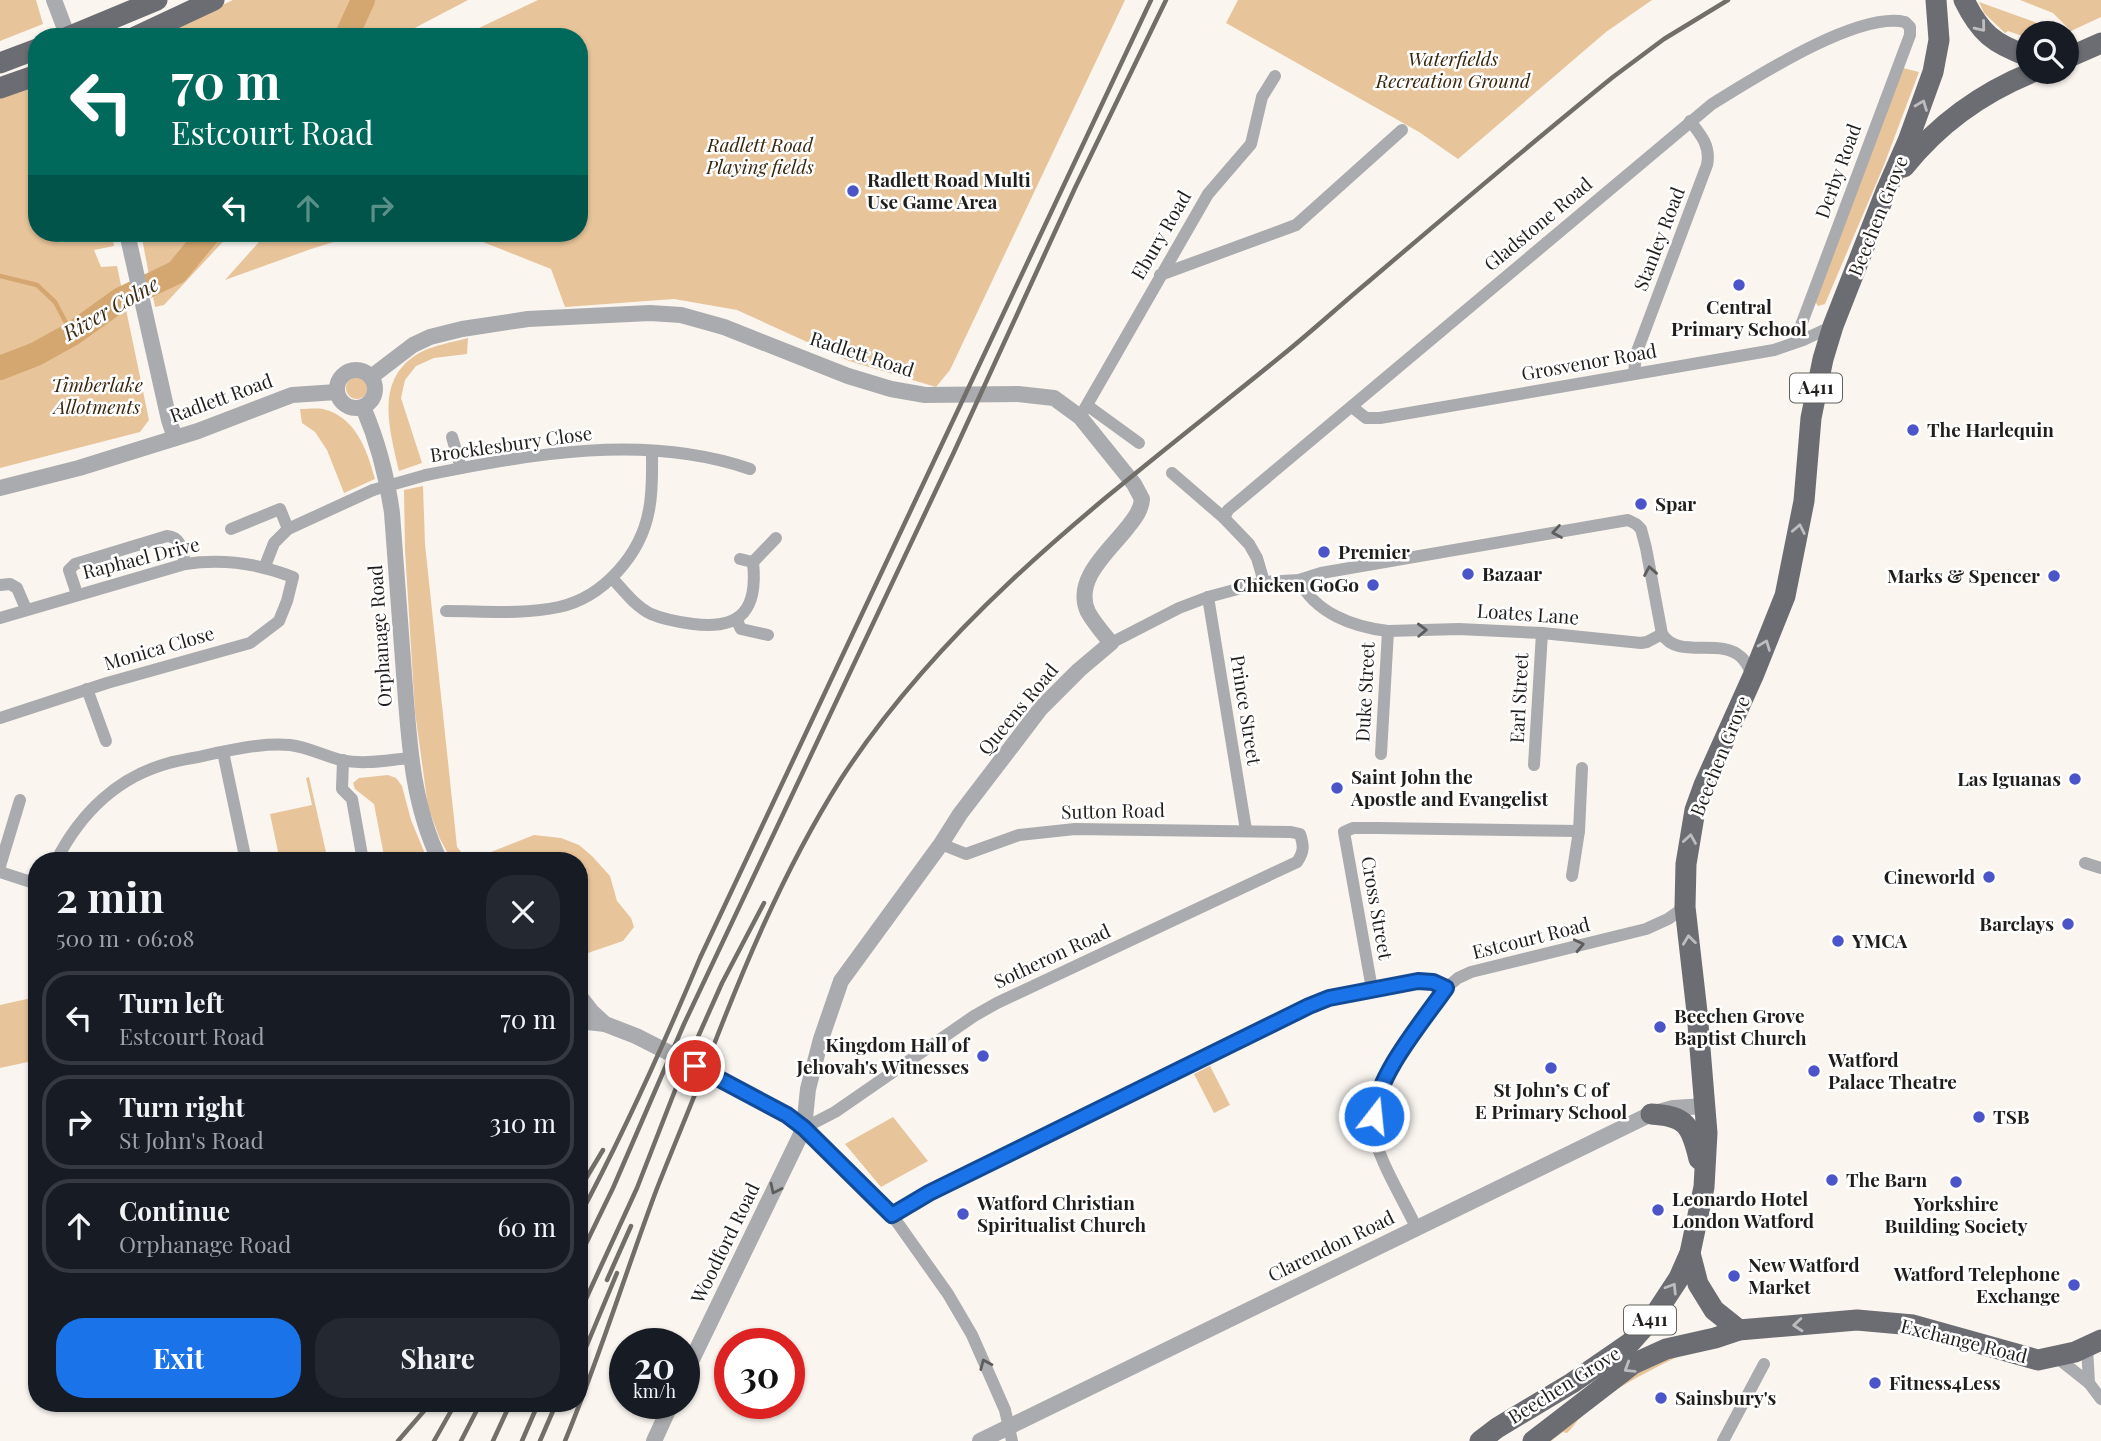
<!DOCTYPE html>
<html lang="en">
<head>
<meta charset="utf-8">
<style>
	:root { --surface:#171b24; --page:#242831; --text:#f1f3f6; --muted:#9ea1a6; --line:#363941; --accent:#1a73e8 }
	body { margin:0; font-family:"Playfair Display",serif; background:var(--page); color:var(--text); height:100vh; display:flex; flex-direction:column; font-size:26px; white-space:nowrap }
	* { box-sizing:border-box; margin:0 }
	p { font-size:23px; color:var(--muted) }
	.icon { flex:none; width:38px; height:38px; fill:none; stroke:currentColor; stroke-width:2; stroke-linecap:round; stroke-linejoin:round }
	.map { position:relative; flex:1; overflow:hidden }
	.sheet { position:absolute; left:28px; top:852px; width:560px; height:560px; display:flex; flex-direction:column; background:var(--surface); border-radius:28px; box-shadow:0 2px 5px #0004 }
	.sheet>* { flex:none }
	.top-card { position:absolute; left:28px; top:28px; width:560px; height:214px; border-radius:28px; box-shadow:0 2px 5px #0004; background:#00695c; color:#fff; overflow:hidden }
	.buttons { position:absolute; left:2016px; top:21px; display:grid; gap:14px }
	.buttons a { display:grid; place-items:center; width:63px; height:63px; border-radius:50%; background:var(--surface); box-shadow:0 2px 5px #0004; font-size:35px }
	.speed { position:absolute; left:609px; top:1328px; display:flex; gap:14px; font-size:35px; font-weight:700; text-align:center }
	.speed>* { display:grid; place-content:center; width:91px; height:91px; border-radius:50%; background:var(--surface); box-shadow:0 2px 5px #0004; line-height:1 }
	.speed small { font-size:18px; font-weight:400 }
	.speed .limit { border:10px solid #d22; background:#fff; color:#111 }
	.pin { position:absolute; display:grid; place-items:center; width:60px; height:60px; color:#fff; margin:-30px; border:4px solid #fff; border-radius:50%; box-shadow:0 2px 7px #0007 }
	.me { position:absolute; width:77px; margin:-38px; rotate:16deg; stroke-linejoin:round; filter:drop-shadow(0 0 5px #0008) }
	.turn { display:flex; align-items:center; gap:24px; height:147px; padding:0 28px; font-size:32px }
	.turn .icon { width:91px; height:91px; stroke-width:2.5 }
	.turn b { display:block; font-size:49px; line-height:60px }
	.lanes { display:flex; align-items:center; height:66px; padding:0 28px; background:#0003; justify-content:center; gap:35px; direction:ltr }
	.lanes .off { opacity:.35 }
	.round { display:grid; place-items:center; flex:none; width:74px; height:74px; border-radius:28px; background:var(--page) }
	.headline { display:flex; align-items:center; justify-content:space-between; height:119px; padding:0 28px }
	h1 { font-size:42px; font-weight:700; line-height:52px }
	.action { display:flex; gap:14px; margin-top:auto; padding:14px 28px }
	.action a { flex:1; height:80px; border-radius:28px; background:var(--accent); color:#fff; font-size:28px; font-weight:700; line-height:80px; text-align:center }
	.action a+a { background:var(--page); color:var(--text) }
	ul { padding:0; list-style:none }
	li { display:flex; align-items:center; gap:21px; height:94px; margin:0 14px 10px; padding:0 14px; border:4px solid var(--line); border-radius:28px }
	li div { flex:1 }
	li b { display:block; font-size:26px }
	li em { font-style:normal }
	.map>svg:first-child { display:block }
	.green { fill:#e8c49a }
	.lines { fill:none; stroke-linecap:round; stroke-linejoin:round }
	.stream { stroke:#d5a770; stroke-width:4.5 }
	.river { stroke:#d5a770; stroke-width:24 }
	.minor { stroke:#aaabae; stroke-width:12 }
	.tertiary { stroke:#aaabae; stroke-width:16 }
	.primary { stroke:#6c6d72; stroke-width:21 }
	.rail { stroke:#726f6b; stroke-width:4.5 }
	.minor-bridge { stroke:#aaabae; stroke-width:12 }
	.oneway { stroke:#bdbdc0 }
	.oneway2 { stroke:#5e5d5e }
	.route-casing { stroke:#114b97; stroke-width:18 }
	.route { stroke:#1a73e8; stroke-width:12 }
	.poi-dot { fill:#4b54c9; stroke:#fff; stroke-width:2.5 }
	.labels { text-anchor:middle; stroke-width:5; stroke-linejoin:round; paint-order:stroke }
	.shield { fill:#fff; stroke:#636260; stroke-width:2 }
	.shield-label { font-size:18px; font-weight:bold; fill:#201e1c }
	.park-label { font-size:19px; font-style:italic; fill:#39260d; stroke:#fff }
	.street-label { font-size:19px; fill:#201e1c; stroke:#fff }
	.poi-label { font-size:19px; font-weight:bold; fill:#201e1c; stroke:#fff; text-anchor:start }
	.water-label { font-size:21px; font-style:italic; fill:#3f2c13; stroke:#fff }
</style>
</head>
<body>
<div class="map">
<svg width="2101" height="1441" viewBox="0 0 2101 1441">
	<rect width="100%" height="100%" fill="#faf5ef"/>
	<g class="green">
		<path d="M0 0H36L43 24 0 41Z"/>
		<path d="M233 0H468L409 31 403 37H154Z"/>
		<path d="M538 0H1125L950 370 936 387 849 361 737 310 674 299 565 307 551 269 478 240 363 233 311 249 225 280 267 233H579V37H460Z"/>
		<path d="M1238 0H1652L1606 32 1458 159 1419 132 1226 23Z"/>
		<path d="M2020 0H2101V17L2071 31 2053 13Z"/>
		<path d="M1979 2 2035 22 2045 33H2028V38L2008 31 2005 33 1984 13Z"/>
		<path d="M1903 68 1919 72 1884 165 1825 304 1818 306 1814 300Z"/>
		<path d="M37 83V233H112L114 246 94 250 101 267 117 266 149 420 140 432 0 468V96Z"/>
		<path d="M141 233H231L164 305 155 307Z"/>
		<path d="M468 338 467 354 434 358 416 366 405 380 401 398 422 463 399 471C390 429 373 378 421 352 435 345 453 342 468 338Z"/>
		<circle cx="357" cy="388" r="11"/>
		<path d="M300 409C307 409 316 408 323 409 356 417 367 450 375 479L344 493 327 450 315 432 302 423Z"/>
		<path d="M423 486 425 544 457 847 462 853 491 852 534 835 561 838 579 845 592 856 610 876 617 901 631 918 634 927 623 941 579 956V861H452L440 839 428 807 415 712 405 550 404 490Z"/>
		<path d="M388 775 396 778 402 786 411 820 428 861H385L374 804 355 789 353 783 359 778Z"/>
		<path d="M309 777 328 861H280L270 814 312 805 306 778Z"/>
		<path d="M36 997 37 1060 0 1068V1005Z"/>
		<path d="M1210 1066 1230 1105 1214 1113 1194 1074Z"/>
		<path d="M893 1117 928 1161 881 1187 845 1144Z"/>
		<path d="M1683 1354C1647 1372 1611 1389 1581 1417 1576 1421 1573 1428 1567 1433L1563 1432 1551 1441H1545L1642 1367Z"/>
	</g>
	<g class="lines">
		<path class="stream" d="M0 276 37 285 55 302 72 334"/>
		<g class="river">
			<path d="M346 37 363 0"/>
			<path d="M0 368 36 354 72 334 121 299 177 272 209 233"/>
		</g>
		<g class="minor">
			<path d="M1160 275 1296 225 1402 130"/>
			<path d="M1634 373 1636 354 1707 165C1711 146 1701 135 1690 121"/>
			<path d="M1088 406 1139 443"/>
			<path d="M1352 407 1366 418H1380L1774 350 1803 340 1833 326"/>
			<path d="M1080 417 1208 194 1251 144 1262 97 1275 76"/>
			<path d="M452 437 461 468"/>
			<path d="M1172 473 1224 518 1249 544 1257 558 1264 582"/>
			<path d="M426 475C532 454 645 433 750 469"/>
			<path d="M1224 518 1228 510 1712 104C1753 79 1857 11 1905 22L1910 27V35L1800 328"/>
			<path d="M231 529 280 509 288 529"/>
			<path d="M740 559 753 562 776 538"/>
			<path d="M265 566 274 543 288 529 373 490"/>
			<path d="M612 578C624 591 635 606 651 614 665 620 678 622 693 624 742 630 758 609 753 562"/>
			<path d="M1299 580C1315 613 1353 627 1388 631L1459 629 1542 633 1641 643 1647 642 1662 634"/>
			<path d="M0 585 10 584 17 588 26 609"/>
			<path d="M77 594 69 570 75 564 167 536C182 537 182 551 185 564"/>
			<path d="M1208 597 1246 830"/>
			<path d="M446 611C483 611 522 615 559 607 604 597 641 554 649 510 653 490 652 470 652 451"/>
			<path d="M0 618 185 564C223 558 257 563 293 577L287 601 279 621 250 643 107 683 0 718"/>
			<path d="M736 619 741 629 768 635"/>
			<path d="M1111 643 1179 608 1208 597 1264 582 1299 580 1321 573 1628 520 1636 524 1641 529 1646 548 1662 634C1678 660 1720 637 1741 657 1746 661 1750 670 1753 676"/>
			<path d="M87 689 106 741"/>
			<path d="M223 752 246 861"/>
			<path d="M1381 754 1388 631"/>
			<path d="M343 760 342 789 352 799 363 861"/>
			<path d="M1534 765 1542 633"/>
			<path d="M941 844 966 854 1019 835 1075 829 1291 832 1300 834C1304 846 1304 852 1297 862L997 1003 974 1016 835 1112 804 1128 892 1215 948 1294 972 1335 1005 1410 1012 1441"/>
			<path d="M56 861C80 814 117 777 169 763 185 759 201 757 216 753 242 748 264 743 290 745 308 747 324 756 341 760 364 765 387 760 410 758"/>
			<path d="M2085 863 2101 868"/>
			<path d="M0 866 20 800"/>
			<path d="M0 872 37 884"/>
			<path d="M1572 876 1579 831 1582 768"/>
			<path d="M1372 989 1344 832 1353 828H1377L1579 831"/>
			<path d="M892 1215 929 1193 1309 1006 1329 998 1418 981 1433 982 1446 988"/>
			<path d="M1416 1227C1404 1201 1376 1156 1373 1129 1369 1083 1421 1024 1446 988L1458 978 1471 972 1646 929 1668 919 1685 907"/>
			<path d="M2087 1347 2089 1383"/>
			<path d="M2055 1356 2089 1383 2101 1399"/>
			<path d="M1723 1441 1764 1364"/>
		</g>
		<g class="tertiary">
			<path d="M54 0 68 37"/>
			<path d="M127 233 169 420 175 438"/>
			<circle cx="356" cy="389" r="19"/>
			<path d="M371 377 413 345 430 337 462 329 528 319 650 313 681 315 724 327 848 376 891 389 925 395 1018 394 1054 398 1080 417 1134 484 1142 499C1141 511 1134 519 1127 528 1109 551 1073 580 1088 612 1094 623 1103 633 1111 643L1079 670 1041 708 960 814 941 844 841 981 821 1039 808 1089 804 1128 684 1376"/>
			<path d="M363 407C378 442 387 477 392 513 396 567 400 620 404 674 409 738 411 802 440 861"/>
			<path d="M0 488 79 468 198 431 292 395 337 392"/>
			<path d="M581 998 591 1011 605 1024 636 1036 715 1076 787 1115 804 1128"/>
			<path d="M579 1021 605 1024"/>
			<path d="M654 1441 671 1404"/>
			<path d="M980 1441 1651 1114 1673 1108 1705 1106"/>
		</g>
		<g class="primary">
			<path d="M1964 0C1980 33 1994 44 2028 56"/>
			<path d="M68 37 157 0"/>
			<path d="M135 37 214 0"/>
			<path d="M2067 58 2101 43"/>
			<path d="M0 63 37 49"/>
			<path d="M0 88 37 75"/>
			<path d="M1904 167C1939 123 1981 93 2033 72"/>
			<path d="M1651 1114C1686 1116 1691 1125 1699 1159"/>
			<path d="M1690 1253 1698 1284 1714 1310 1739 1330"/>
			<path d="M1480 1441 1497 1428 1572 1383 1630 1343 1654 1316 1679 1278 1690 1253 1704 1187 1707 1133 1697 1012 1685 907 1686 864 1695 810 1704 785 1753 676 1785 596 1804 501 1811 418 1823 359 1833 326 1886 191 1908 141 1933 72 1939 40 1936 0"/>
			<path d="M1533 1441 1633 1364 1666 1349 1715 1338 1739 1330 1857 1320 1913 1325 2038 1360 2075 1352 2101 1340"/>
		</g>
		<g class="rail">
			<path d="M579 1190 603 1150"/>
			<path d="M579 1217C624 1133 663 1046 700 958L1151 0"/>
			<path d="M579 1258 613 1188 684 1024 954 452 1075 188 1166 0"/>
			<path d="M607 1280 631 1226"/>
			<path d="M579 1314 637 1188 681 1075 722 983 764 903"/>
			<path d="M579 1364 617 1273"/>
			<path d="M398 1441 430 1404"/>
			<path d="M434 1441 455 1404"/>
			<path d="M461 1441 480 1404"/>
			<path d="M493 1441 510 1404"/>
			<path d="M522 1441 538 1404"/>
			<path d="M540 1441 556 1404"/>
			<path d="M565 1441C599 1359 625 1274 656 1191 670 1155 685 1120 699 1084 738 980 781 874 841 779 953 606 1123 485 1280 357 1310 333 1338 307 1368 282 1449 213 1530 144 1613 77L1664 39 1728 0"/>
		</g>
		<path class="minor-bridge" d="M373 490 426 475"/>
	</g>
	<defs><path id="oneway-chevron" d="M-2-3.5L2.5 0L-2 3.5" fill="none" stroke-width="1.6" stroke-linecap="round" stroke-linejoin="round" transform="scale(1.75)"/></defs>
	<g class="oneway">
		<use href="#oneway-chevron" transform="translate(1981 27) rotate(51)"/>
		<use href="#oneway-chevron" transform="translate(1922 105) rotate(-69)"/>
		<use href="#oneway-chevron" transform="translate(1799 529) rotate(-79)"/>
		<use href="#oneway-chevron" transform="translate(1765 645) rotate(-69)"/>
		<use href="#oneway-chevron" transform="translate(1690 839) rotate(-81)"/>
		<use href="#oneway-chevron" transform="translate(1689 940) rotate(-97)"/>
		<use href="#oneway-chevron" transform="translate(1672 1288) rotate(-58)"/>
		<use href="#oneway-chevron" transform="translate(1798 1325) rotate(175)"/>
		<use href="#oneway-chevron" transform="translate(1629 1368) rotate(148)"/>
	</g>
	<g class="oneway2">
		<use href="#oneway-chevron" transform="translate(1557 532) rotate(170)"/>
		<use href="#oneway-chevron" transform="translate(1650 571) rotate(-100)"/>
		<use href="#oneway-chevron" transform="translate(1422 630) rotate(-2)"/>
		<use href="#oneway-chevron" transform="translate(1579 945) rotate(-13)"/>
		<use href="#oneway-chevron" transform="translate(775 1189) rotate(116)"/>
		<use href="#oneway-chevron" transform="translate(985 1364) rotate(-114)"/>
	</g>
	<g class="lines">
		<g class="route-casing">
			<path id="route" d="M695 1066 787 1115 804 1128 892 1215 929 1193 1309 1006 1329 998 1418 981 1433 982 1446 988C1423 1021 1376 1076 1374 1116"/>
		</g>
		<use href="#route" class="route"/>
	</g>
	<g class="poi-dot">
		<circle cx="853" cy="191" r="7"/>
		<circle cx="1739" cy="285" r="7"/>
		<circle cx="1913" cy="430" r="7"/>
		<circle cx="1641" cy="504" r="7"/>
		<circle cx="1324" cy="552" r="7"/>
		<circle cx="1468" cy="574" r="7"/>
		<circle cx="2054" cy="576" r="7"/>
		<circle cx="1373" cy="585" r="7"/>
		<circle cx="2075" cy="779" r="7"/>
		<circle cx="1337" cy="788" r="7"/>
		<circle cx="1989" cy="877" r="7"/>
		<circle cx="2068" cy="924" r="7"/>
		<circle cx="1838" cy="941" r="7"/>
		<circle cx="1660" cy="1027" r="7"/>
		<circle cx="983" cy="1056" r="7"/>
		<circle cx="1551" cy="1068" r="7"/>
		<circle cx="1814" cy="1071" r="7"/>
		<circle cx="1979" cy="1117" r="7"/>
		<circle cx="1832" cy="1180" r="7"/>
		<circle cx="1956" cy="1182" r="7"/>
		<circle cx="1658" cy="1210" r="7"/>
		<circle cx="963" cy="1214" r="7"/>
		<circle cx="1734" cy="1276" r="7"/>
		<circle cx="2074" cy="1285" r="7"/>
		<circle cx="1875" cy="1383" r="7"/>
		<circle cx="1661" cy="1398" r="7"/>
	</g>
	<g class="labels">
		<g class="shield">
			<rect x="1790" y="373.5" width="52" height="29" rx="5"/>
			<rect x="1624" y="1305.5" width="52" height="29" rx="5"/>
		</g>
		<g class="shield-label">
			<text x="1816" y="394">A411</text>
			<text x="1650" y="1326">A411</text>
		</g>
		<g class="park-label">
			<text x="1453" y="66">Waterfields<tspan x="1453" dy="22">Recreation Ground</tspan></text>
			<text x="760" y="152">Radlett Road<tspan x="760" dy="22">Playing fields</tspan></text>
			<text x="97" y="392">Timberlake<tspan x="97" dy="22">Allotments</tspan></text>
		</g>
		<g class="street-label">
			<text transform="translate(1838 171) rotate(-70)" y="7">Derby Road</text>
			<text transform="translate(1878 216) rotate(-68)" y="7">Beechen Grove</text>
			<text transform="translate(1538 224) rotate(-40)" y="7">Gladstone Road</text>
			<text transform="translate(1161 235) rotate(-60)" y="7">Ebury Road</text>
			<text transform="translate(1659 239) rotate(-69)" y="7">Stanley Road</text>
			<text transform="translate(862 354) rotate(18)" y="7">Radlett Road</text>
			<text transform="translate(1589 362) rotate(-10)" y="7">Grosvenor Road</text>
			<text transform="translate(221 398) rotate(-20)" y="7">Radlett Road</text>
			<text transform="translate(511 444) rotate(-8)" y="7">Brocklesbury Close</text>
			<text transform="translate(141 558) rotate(-14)" y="7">Raphael Drive</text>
			<text transform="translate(1528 614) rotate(4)" y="7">Loates Lane</text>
			<text transform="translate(380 636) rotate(-94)" y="7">Orphanage Road</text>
			<text transform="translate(159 648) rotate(-16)" y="7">Monica Close</text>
			<text transform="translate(1365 692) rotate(-87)" y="7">Duke Street</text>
			<text transform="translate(1519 698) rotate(-87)" y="7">Earl Street</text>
			<text transform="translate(1018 709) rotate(-50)" y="7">Queens Road</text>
			<text transform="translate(1246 710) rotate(81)" y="7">Prince Street</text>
			<text transform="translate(1720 756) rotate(-68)" y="7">Beechen Grove</text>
			<text transform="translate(1113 811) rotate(-1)" y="7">Sutton Road</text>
			<text transform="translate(1377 908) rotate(80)" y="7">Cross Street</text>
			<text transform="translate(1531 938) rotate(-14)" y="7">Estcourt Road</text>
			<text transform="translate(1052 956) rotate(-25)" y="7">Sotheron Road</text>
			<text transform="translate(725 1243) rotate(-64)" y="7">Woodford Road</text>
			<text transform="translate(1331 1246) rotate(-26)" y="7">Clarendon Road</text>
			<text transform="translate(1964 1341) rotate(14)" y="7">Exchange Road</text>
			<text transform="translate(1564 1385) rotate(-32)" y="7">Beechen Grove</text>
		</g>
		<g class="poi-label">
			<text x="867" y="187">Radlett Road Multi<tspan x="867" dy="22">Use Game Area</tspan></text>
			<text x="1739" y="314" text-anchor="middle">Central<tspan x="1739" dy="22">Primary School</tspan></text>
			<text x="1927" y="437">The Harlequin</text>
			<text x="1655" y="511">Spar</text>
			<text x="1338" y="559">Premier</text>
			<text x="1482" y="581">Bazaar</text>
			<text x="2040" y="583" text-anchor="end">Marks &amp; Spencer</text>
			<text x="1359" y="592" text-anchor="end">Chicken GoGo</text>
			<text x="1351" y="784">Saint John the<tspan x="1351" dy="22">Apostle and Evangelist</tspan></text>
			<text x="2061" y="786" text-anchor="end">Las Iguanas</text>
			<text x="1975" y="884" text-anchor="end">Cineworld</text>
			<text x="2054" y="931" text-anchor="end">Barclays</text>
			<text x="1852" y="948">YMCA</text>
			<text x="1674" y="1023">Beechen Grove<tspan x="1674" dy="22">Baptist Church</tspan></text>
			<text x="969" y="1052" text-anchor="end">Kingdom Hall of<tspan x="969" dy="22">Jehovah's Witnesses</tspan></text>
			<text x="1828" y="1067">Watford<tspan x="1828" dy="22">Palace Theatre</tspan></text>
			<text x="1551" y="1097" text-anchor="middle">St John’s C of<tspan x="1551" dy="22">E Primary School</tspan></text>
			<text x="1993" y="1124">TSB</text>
			<text x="1846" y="1187">The Barn</text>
			<text x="1672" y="1206">Leonardo Hotel<tspan x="1672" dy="22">London Watford</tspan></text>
			<text x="977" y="1210">Watford Christian<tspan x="977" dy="22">Spiritualist Church</tspan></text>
			<text x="1956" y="1211" text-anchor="middle">Yorkshire<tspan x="1956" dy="22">Building Society</tspan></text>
			<text x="1748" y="1272">New Watford<tspan x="1748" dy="22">Market</tspan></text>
			<text x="2060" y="1281" text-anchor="end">Watford Telephone<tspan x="2060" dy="22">Exchange</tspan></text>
			<text x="1889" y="1390">Fitness4Less</text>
			<text x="1675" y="1405">Sainsbury's</text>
		</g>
		<g class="water-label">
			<text transform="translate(111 309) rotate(-30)" y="7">River Colne</text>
		</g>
	</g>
</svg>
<div class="buttons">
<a><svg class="icon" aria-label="search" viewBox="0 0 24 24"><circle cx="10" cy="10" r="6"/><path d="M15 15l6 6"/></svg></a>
</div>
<div class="speed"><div>20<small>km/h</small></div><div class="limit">30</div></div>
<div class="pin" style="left:695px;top:1066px;background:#d93025"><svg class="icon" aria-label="arrive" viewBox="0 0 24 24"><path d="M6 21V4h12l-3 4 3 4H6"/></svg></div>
<svg class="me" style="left:1374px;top:1116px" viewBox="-20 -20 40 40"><circle r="17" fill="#1a73e8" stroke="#fff" stroke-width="3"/><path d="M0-11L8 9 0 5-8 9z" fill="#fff"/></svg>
<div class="top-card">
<div class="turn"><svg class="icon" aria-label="left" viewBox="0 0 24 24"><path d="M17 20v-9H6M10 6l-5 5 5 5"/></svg><div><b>70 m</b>Estcourt Road</div></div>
<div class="lanes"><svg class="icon" aria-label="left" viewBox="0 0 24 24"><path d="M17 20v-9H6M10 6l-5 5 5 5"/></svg><svg class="icon off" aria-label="ahead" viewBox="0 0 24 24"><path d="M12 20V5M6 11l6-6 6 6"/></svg><svg class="icon off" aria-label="right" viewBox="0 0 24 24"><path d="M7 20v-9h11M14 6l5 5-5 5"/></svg></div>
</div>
<section class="sheet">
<div class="headline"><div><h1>2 min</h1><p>500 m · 06:08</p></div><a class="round"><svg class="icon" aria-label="close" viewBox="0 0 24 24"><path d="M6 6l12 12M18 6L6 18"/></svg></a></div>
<ul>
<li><svg class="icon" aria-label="left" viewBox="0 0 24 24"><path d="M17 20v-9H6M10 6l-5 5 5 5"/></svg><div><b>Turn left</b><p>Estcourt Road</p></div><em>70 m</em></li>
<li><svg class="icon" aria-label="right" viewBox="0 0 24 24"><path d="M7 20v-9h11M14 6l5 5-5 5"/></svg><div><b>Turn right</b><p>St John's Road</p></div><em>310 m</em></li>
<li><svg class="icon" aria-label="ahead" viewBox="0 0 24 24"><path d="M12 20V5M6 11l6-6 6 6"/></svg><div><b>Continue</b><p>Orphanage Road</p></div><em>60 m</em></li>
</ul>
<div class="action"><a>Exit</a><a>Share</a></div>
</section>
</div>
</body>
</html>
